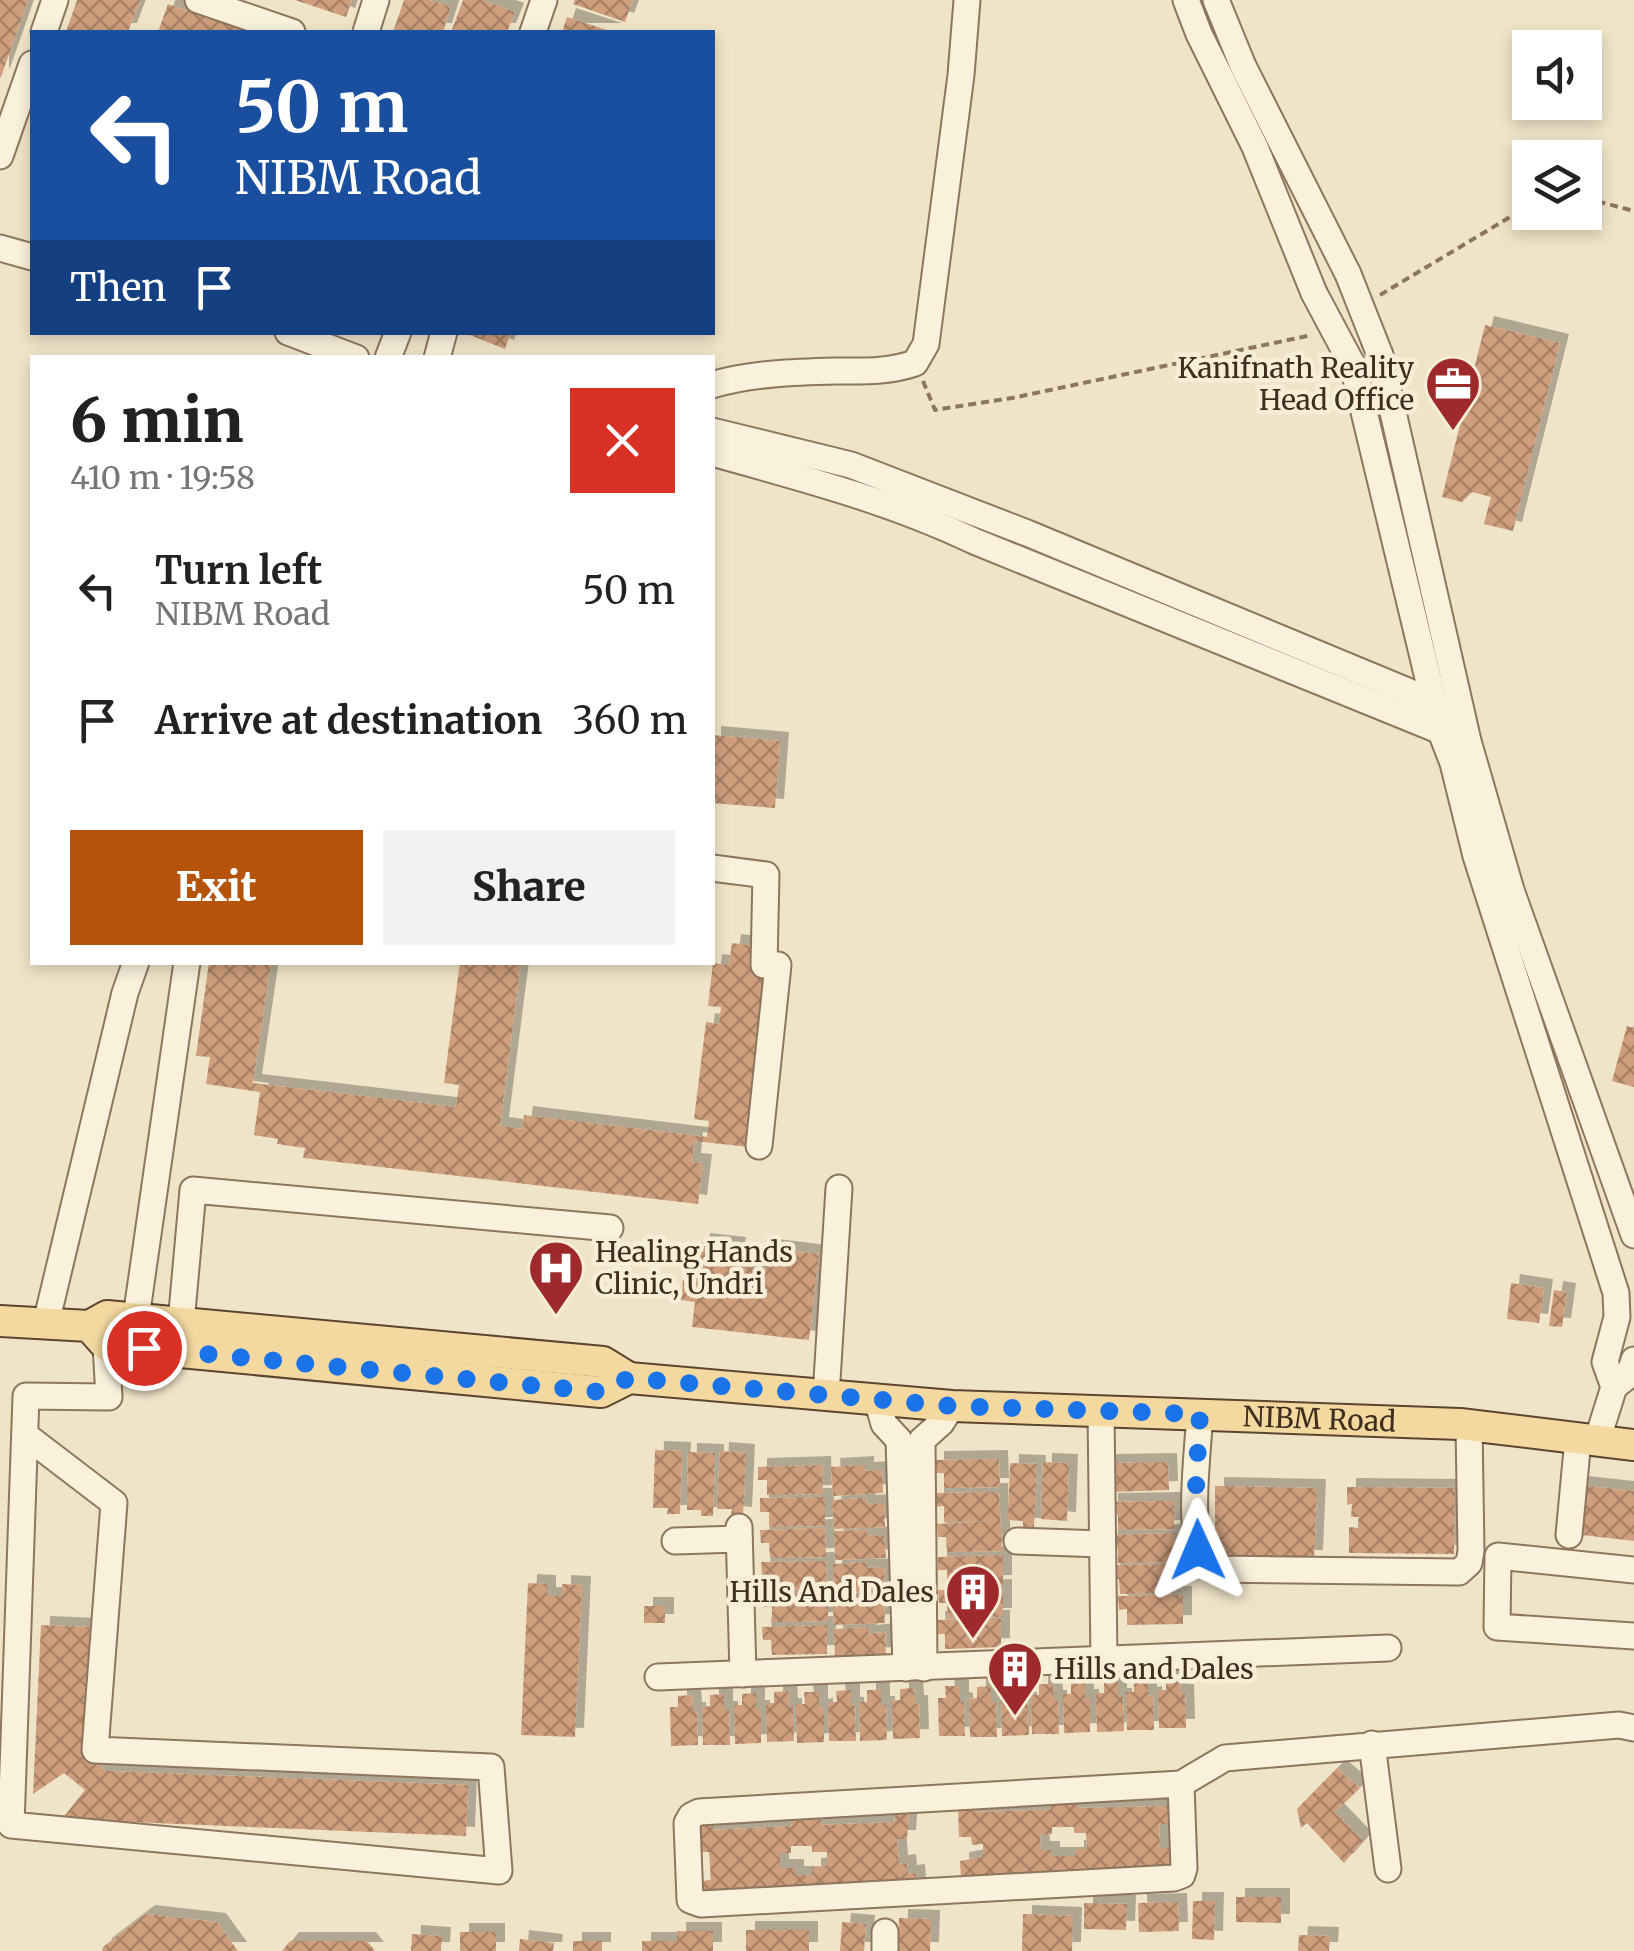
<!DOCTYPE html>
<html lang="en">
<head>
<meta charset="utf-8">
<style>
	:root { --surface:#fff; --page:#f2f2f2; --text:#222; --muted:#767676; --accent:#b45309 }
	body { margin:0; font-family:Merriweather,serif; background:var(--page); color:var(--text); height:100vh; display:flex; flex-direction:column; font-size:38px; white-space:nowrap }
	* { box-sizing:border-box; margin:0 }
	p { font-size:32px; color:var(--muted) }
	.icon { flex:none; width:55px; height:55px; fill:none; stroke:currentColor; stroke-width:2; stroke-linecap:round; stroke-linejoin:round }
	.map { position:relative; flex:1; overflow:hidden }
	.panel { position:absolute; left:30px; top:355px; width:685px; height:610px; display:flex; flex-direction:column; background:var(--surface); border-radius:0px; box-shadow:0 5px 15px #0003 }
	.panel>* { flex:none }
	.hud { position:absolute; left:30px; top:30px; width:685px; height:305px; border-radius:0px; box-shadow:0 5px 15px #0003; background:#1a4fa0; color:#fff; overflow:hidden }
	.controls { position:absolute; left:1512px; top:30px; display:grid; gap:20px }
	.controls a { display:grid; place-items:center; width:90px; height:90px; border-radius:0px; background:var(--surface); box-shadow:0 5px 15px #0003; font-size:50px }
	.pin { position:absolute; display:grid; place-items:center; width:85px; height:85px; color:#fff; margin:-42px; border:5px solid #fff; border-radius:50%; box-shadow:0 2px 10px #0007 }
	.me { position:absolute; width:110px; margin:-55px; rotate:359deg; stroke-linejoin:round; filter:drop-shadow(0 0 8px #0008) }
	.turn { display:flex; align-items:center; gap:35px; height:210px; padding:0 40px; font-size:45px }
	.turn .icon { width:130px; height:130px; stroke-width:2.5 }
	.turn b { display:block; font-size:70px; line-height:85px }
	.then { display:flex; align-items:center; height:95px; padding:0 40px; background:#0003; gap:20px; font-size:38px }
	.round { display:grid; place-items:center; flex:none; width:105px; height:105px; border-radius:0px; background:var(--page) }
	.head { display:flex; align-items:center; justify-content:space-between; height:170px; padding:0 40px }
	h1 { font-size:60px; font-weight:800; line-height:75px }
	.cta { display:flex; gap:20px; margin-top:auto; padding:20px 40px }
	.cta a { flex:1; height:115px; border-radius:0px; background:var(--accent); color:#fff; font-size:40px; font-weight:800; line-height:115px; text-align:center }
	.cta a+a { background:var(--page); color:var(--text) }
	ul { padding:0; list-style:none }
	li { display:flex; align-items:center; gap:30px; height:130px; padding:0 40px }
	li div { flex:1 }
	li b { display:block; font-size:38px }
	li em { font-style:normal }
	.map>svg:first-child { display:block }
	.building { fill:url(#building-cross-hatch); fill-rule:evenodd; filter:url(#shadow) }
	.lines { fill:none; stroke-linecap:round; stroke-linejoin:round }
	.minor-casing { stroke:#8d765c; stroke-width:29 }
	.major-casing { stroke:#5b4430; stroke-width:34 }
	.path { stroke:#8d765c; stroke-width:4; stroke-dasharray:8 5; stroke-linecap:butt }
	.minor { stroke:#faf1dc; stroke-width:25 }
	.major { stroke:#f3d9a0; stroke-width:30 }
	.minor-bridge-casing { stroke:#8d765c; stroke-width:29; stroke-linecap:butt }
	.minor-bridge { stroke:#faf1dc; stroke-width:25 }
	.route { stroke:#1a73e8; stroke-width:18; stroke-dasharray:0 32.4 }
	.labels { text-anchor:middle; stroke-width:9; stroke-linejoin:round; paint-order:stroke }
	.poi-label { font-size:28px; fill:#3d2e20; stroke:#f7eed8; text-anchor:end }
	.street-label { font-size:28px; fill:#3d2e20; stroke:#f7eed8 }
</style>
</head>
<body>
<div class="map">
<svg width="1634" height="1951" viewBox="0 0 1634 1951">
	<defs>
		<pattern id="building-cross-hatch" width="8" height="8" patternUnits="userSpaceOnUse" patternTransform="scale(2.5)"><rect width="8" height="8" fill="#cf9f7d"/><path d="M0 0l8 8M0 8l8-8" fill="none" stroke="#a98266"/></pattern>
		<filter id="shadow"><feDropShadow dx="9" dy="-9" stdDeviation="0" flood-color="#0004"/></filter>
	</defs>
	<rect width="100%" height="100%" fill="#f0e4c8"/>
	<g class="building">
		<path d="M0 0H28L1 77H0Z"/>
		<path d="M77 0H140L128 32H66Z"/>
		<path d="M295 0H352L346 17Z"/>
		<path d="M404 0H429L451 7 443 32H393Z"/>
		<path d="M463 0H482L515 12 507 32H451Z"/>
		<path d="M575 0H633L625 22 573 4Z"/>
		<path d="M168 4 249 32H158Z"/>
		<path d="M567 17 613 32H562Z"/>
		<path d="M1485 325 1560 343 1513 531 1484 524 1491 497 1472 492 1462 502 1442 497Z"/>
		<path d="M462 332H511L505 349Z"/>
		<path d="M712 735 780 741 775 808 712 803Z"/>
		<path d="M732 943 756 946 753 971 770 973 749 1147 694 1141 692 1162 703 1163 698 1204 303 1158 305 1148 277 1144 278 1139 254 1135 260 1092 206 1084 210 1057 196 1056 209 962H271L253 1083 456 1107 459 1085 444 1083 460 962H521L500 1126 522 1129 524 1115 707 1137 709 1121 694 1119 706 1022 719 1024 721 1007 708 1006 713 963 729 965Z"/>
		<path d="M1627 1026 1634 1028V1087L1612 1081Z"/>
		<path d="M701 1242 737 1246 736 1254 742 1255 741 1266 766 1269 769 1248 819 1254 809 1340 692 1327 695 1302 681 1300 683 1280 697 1281Z"/>
		<path d="M1511 1283 1544 1288 1539 1323 1507 1319Z"/>
		<path d="M1554 1290 1567 1292 1562 1327 1549 1326Z"/>
		<path d="M655 1450 682 1451 680 1514H667L668 1508H653Z"/>
		<path d="M720 1451 746 1453 743 1516 731 1515 732 1509H717Z"/>
		<path d="M688 1452 715 1453 713 1516H701V1510H687Z"/>
		<path d="M999 1459 1000 1487 944 1488V1473H935V1460Z"/>
		<path d="M1043 1462 1069 1463 1067 1521 1041 1519Z"/>
		<path d="M1168 1462 1169 1490 1113 1492 1104 1463Z"/>
		<path d="M1010 1463 1037 1464 1034 1527H1023V1521L1008 1520Z"/>
		<path d="M822 1465 823 1494 767 1495V1480H758V1467Z"/>
		<path d="M865 1465V1471L882 1470 883 1493 833 1496 831 1467Z"/>
		<path d="M1579 1485 1634 1491V1541L1573 1534Z"/>
		<path d="M1215 1486 1317 1488 1314 1559 1215 1558Z"/>
		<path d="M1347 1487 1455 1488 1454 1554 1349 1553V1527L1359 1528V1517H1351L1352 1504 1347 1505Z"/>
		<path d="M999 1492 1002 1551 947 1552 946 1537H938L937 1524 992 1521 944 1522V1506L935 1507V1493Z"/>
		<path d="M825 1497V1526L769 1527V1512H760V1498Z"/>
		<path d="M866 1498 867 1504 884 1503 885 1527 834 1529 832 1500Z"/>
		<path d="M1174 1501V1529L1118 1530V1515H1109V1502Z"/>
		<path d="M825 1528 826 1557 770 1558 769 1543H761L760 1530Z"/>
		<path d="M867 1530 868 1536 884 1535 886 1558 835 1560 834 1531Z"/>
		<path d="M1174 1533V1562L1118 1563V1548H1109V1535Z"/>
		<path d="M1003 1555V1584L947 1585V1570H938V1557Z"/>
		<path d="M826 1561 827 1590 771 1591 770 1575 762 1576 761 1562Z"/>
		<path d="M867 1562V1568L884 1567 885 1591 834 1593 833 1564Z"/>
		<path d="M1175 1564V1593L1120 1594 1119 1579H1111L1110 1565Z"/>
		<path d="M528 1583 547 1584V1596H562V1584L582 1585 575 1737 521 1735Z"/>
		<path d="M1003 1588V1617L948 1618 947 1603H939L938 1590Z"/>
		<path d="M828 1592V1621L772 1622V1607H764L763 1594Z"/>
		<path d="M866 1595 867 1600H884L885 1623 834 1625 832 1596Z"/>
		<path d="M1183 1595V1624L1127 1625V1609L1119 1610 1118 1596Z"/>
		<rect x="644" y="1606" width="21" height="17"/>
		<path d="M1001 1619V1647L945 1649V1634H937L936 1620Z"/>
		<path d="M41 1625 90 1627 85 1746 105 1771 468 1785 466 1836 62 1819 85 1790 64 1773 33 1794Z"/>
		<path d="M827 1625V1654L772 1655 771 1640H763L762 1627Z"/>
		<path d="M868 1627V1634L885 1632 886 1656 835 1658 834 1629Z"/>
		<path d="M1166 1678H1180L1181 1693H1185L1186 1728H1159L1158 1690H1166Z"/>
		<path d="M1134 1680H1148V1696L1153 1695 1154 1730H1127L1126 1692H1134Z"/>
		<path d="M1118 1681V1697H1123L1124 1731 1097 1732 1096 1693H1104V1682Z"/>
		<path d="M1085 1682V1698H1090V1732L1064 1733 1063 1694H1071V1683Z"/>
		<path d="M1039 1684H1053L1054 1699H1058L1059 1734H1032L1031 1695H1039Z"/>
		<path d="M1024 1685V1701H1028L1029 1735 1002 1736 1001 1698 1009 1697V1686Z"/>
		<path d="M945 1686H960V1701L964 1702 965 1736H939L938 1698H946Z"/>
		<path d="M991 1686V1702H996L997 1737H970L969 1699 977 1698V1687Z"/>
		<path d="M914 1688 915 1704H919L920 1738 893 1739 892 1701 900 1700V1689Z"/>
		<path d="M851 1690V1706H855L856 1741H829L828 1702H837L836 1691Z"/>
		<path d="M867 1690H881V1705H886L887 1740 860 1741 859 1702H867Z"/>
		<path d="M788 1691 789 1707H793L794 1741 767 1742 766 1703H774V1692Z"/>
		<path d="M804 1692H819V1708L824 1707V1742L797 1743 796 1704H805Z"/>
		<path d="M756 1693V1709H761V1743L735 1744 734 1705H742V1694Z"/>
		<path d="M724 1694V1710H729L730 1745H703L702 1707 710 1706V1695Z"/>
		<path d="M692 1695 693 1711H697L698 1745 671 1746 670 1707H678V1696Z"/>
		<path d="M1337 1768 1360 1788 1335 1812 1363 1841 1344 1863 1307 1823 1301 1828 1297 1809Z"/>
		<path d="M1051 1804H1078V1808L1169 1806V1824H1159L1160 1848H1170V1857H1176L1177 1874 961 1880 960 1861 983 1857V1844L972 1845 971 1837H959L958 1807H975V1812L1051 1810ZM1052 1827H1074V1833H1086L1087 1849H1075V1856H1051V1850H1041L1040 1835 1052 1834Z"/>
		<path d="M909 1810 907 1839H897L899 1864 907 1863 908 1874 916 1873 917 1887 702 1898 701 1881 711 1880 709 1852H700L698 1825H713V1830L792 1826 791 1821 821 1819V1825L895 1822 894 1811ZM791 1846H812V1852H827V1866L812 1867V1875H795V1868H780V1853H791Z"/>
		<path d="M1236 1897H1281V1923L1236 1922Z"/>
		<path d="M1193 1901H1215L1214 1940 1192 1939Z"/>
		<path d="M1178 1902 1179 1931 1139 1932 1138 1903Z"/>
		<path d="M1084 1903 1127 1904 1126 1930 1084 1929Z"/>
		<path d="M146 1914 217 1922 238 1951H102L103 1947Z"/>
		<path d="M1023 1914 1073 1916 1072 1951H1022Z"/>
		<path d="M899 1918 931 1919 930 1951H898Z"/>
		<path d="M842 1922 866 1924 864 1951H840Z"/>
		<rect x="746" y="1930" width="63" height="21"/>
		<path d="M677 1931H713V1951H642V1941H677Z"/>
		<rect x="460" y="1932" width="36" height="19"/>
		<path d="M412 1934 442 1936 441 1951H411Z"/>
		<path d="M1299 1935 1330 1936 1329 1951H1298Z"/>
		<path d="M520 1939 554 1943 553 1951H519Z"/>
		<path d="M290 1941H367L375 1951H282Z"/>
		<rect x="573" y="1941" width="29" height="10"/>
	</g>
	<g class="lines">
		<g class="minor-casing">
			<g id="minor">
				<path d="M198 0 292 32"/>
				<path d="M1186 0 1199 34 1255 147 1314 293"/>
				<path d="M1216 0 1243 66 1348 274"/>
				<path d="M44 32 55 0"/>
				<path d="M366 32 376 0"/>
				<path d="M533 32 544 0"/>
				<path d="M0 156 32 64"/>
				<path d="M0 248 32 257"/>
				<path d="M288 332 356 358"/>
				<path d="M1380 355 1468 741 1511 890 1634 1235"/>
				<path d="M388 358 398 332"/>
				<path d="M437 358 444 332"/>
				<path d="M1353 366 1441 732 1453 763 1476 856 1616 1293 1617 1317 1605 1362 1614 1387"/>
				<path d="M712 385C751 373 797 372 838 371 865 371 889 372 915 363L926 344 961 75 967 0"/>
				<path d="M712 431 851 465 1027 533 1446 707"/>
				<path d="M712 453C802 478 890 501 974 541L1453 736"/>
				<path d="M712 868 766 875 764 965H778L759 1146"/>
				<path d="M136 1318 187 962"/>
				<path d="M46 1323 125 993 136 962"/>
				<path d="M181 1323 193 1190 610 1228"/>
				<path d="M826 1396 839 1188"/>
				<path d="M877 1400 884 1424 899 1440 906 1668"/>
				<path d="M1101 1410 1104 1662"/>
				<path d="M1200 1414C1197 1459 1189 1519 1201 1562L1212 1569 1459 1572 1469 1563 1471 1551 1469 1425"/>
				<path d="M25 1435 114 1503 95 1750 491 1767 499 1871 11 1825 26 1396 109 1397 106 1345"/>
				<path d="M1597 1441 1614 1387 1629 1375 1634 1360"/>
				<path d="M739 1527 743 1674"/>
				<path d="M1569 1535 1578 1439"/>
				<path d="M675 1541 739 1539"/>
				<path d="M1017 1541 1102 1544"/>
				<path d="M1634 1570 1498 1556 1497 1627 1634 1636"/>
				<path d="M924 1668 922 1440 941 1423 952 1406"/>
				<path d="M658 1677 1388 1648"/>
				<path d="M1372 1744 1388 1869"/>
				<path d="M1181 1784 1184 1868 1182 1875 1174 1878 701 1904 690 1900 687 1823 691 1816 699 1812 1181 1784 1225 1758 1619 1725 1634 1728"/>
				<path d="M885 1932V1951"/>
			</g>
		</g>
		<g class="major-casing">
			<g id="major">
				<path id="s1" d="M0 1321 89 1326 106 1345 601 1392 629 1378 952 1406 1460 1424 1634 1445"/>
				<path d="M89 1326 107 1316 603 1362 629 1378"/>
			</g>
		</g>
		<g class="path">
			<path d="M1585 198 1634 211"/>
			<path d="M1380 295 1530 205"/>
			<path d="M923 381 935 410 1012 398 1312 335"/>
		</g>
		<use href="#minor" class="minor"/>
		<use href="#major" class="major"/>
		<g class="minor-bridge-casing">
			<g id="minor-bridge">
				<path d="M1348 274 1380 355"/>
				<path d="M1314 293 1353 366"/>
			</g>
		</g>
		<use href="#minor-bridge" class="minor-bridge"/>
	</g>
	<g class="lines">
		<path class="route" d="M144 1348 601 1392 629 1378 952 1406 1200 1414 1196 1482 1198 1550"/>
	</g>
	<defs>
		<g id="office-pin" transform="scale(2.875)"><path d="M0 17L-7.5 6A9.5 9.5 0 1 1 7.5 6Z" fill="#9e2a2b" stroke="#f7eed8"/><path d="M-6-3h4V-5.5h4V-3h4V5H-6ZM-1-4.5V-3h2v-1.5ZM-6 0V1H6V0Z" fill="#fff"/></g>
		<g id="hospital-pin" transform="scale(2.875)"><path d="M0 17L-7.5 6A9.5 9.5 0 1 1 7.5 6Z" fill="#9e2a2b" stroke="#f7eed8"/><path d="M-5-5h3v3.5h4V-5h3V5h-3V1.5h-4V5h-3Z" fill="#fff"/></g>
		<g id="building-pin" transform="scale(2.875)"><path d="M0 17L-7.5 6A9.5 9.5 0 1 1 7.5 6Z" fill="#9e2a2b" stroke="#f7eed8"/><path d="M-4-6H4V6H1V3H-1V6H-4ZM-2.5-4.3h1.7v1.8h-1.7ZM.8-4.3h1.7v1.8H.8ZM-2.5-1h1.7V.8h-1.7ZM.8-1h1.7V.8H.8Z" fill="#fff"/></g>
	</defs>
	<g fill-rule="evenodd">
		<use href="#office-pin" x="1453" y="384"/>
		<use href="#hospital-pin" x="556" y="1268"/>
		<use href="#building-pin" x="973" y="1592"/>
		<use href="#building-pin" x="1015" y="1669"/>
	</g>
	<g class="labels">
		<g class="poi-label">
			<text x="1414" y="378">Kanifnath Reality<tspan x="1414" dy="32">Head Office</tspan></text>
			<text x="595" y="1262" text-anchor="start">Healing Hands<tspan x="595" dy="32">Clinic, Undri</tspan></text>
			<text x="934" y="1602">Hills And Dales</text>
			<text x="1054" y="1679" text-anchor="start">Hills and Dales</text>
		</g>
		<g class="street-label">
			<text dy="10" stroke="none"><textPath href="#s1" startOffset="1335">NIBM Road</textPath></text>
		</g>
	</g>
</svg>
<div class="controls">
<a><svg class="icon" aria-label="sound" viewBox="0 0 24 24"><path d="M4 9h4l5-4v14l-5-4H4zM17 9q2 3 0 6"/></svg></a>
<a><svg class="icon" aria-label="layers" viewBox="0 0 24 24"><path d="M12 4l9 5-9 5-9-5zM3 14l9 5 9-5"/></svg></a>
</div>
<div class="pin" style="left:144px;top:1348px;background:#d93025"><svg class="icon" aria-label="arrive" viewBox="0 0 24 24"><path d="M6 21V4h12l-3 4 3 4H6"/></svg></div>
<svg class="me" style="left:1198px;top:1550px" viewBox="-20 -20 40 40"><path d="M0-17L14 15 0 8-14 15z" fill="#1a73e8" stroke="#fff" stroke-width="4"/></svg>
<div class="hud">
<div class="turn"><svg class="icon" aria-label="left" viewBox="0 0 24 24"><path d="M17 20v-9H6M10 6l-5 5 5 5"/></svg><div><b>50 m</b>NIBM Road</div></div>
<div class="then">Then<svg class="icon" aria-label="arrive" viewBox="0 0 24 24"><path d="M6 21V4h12l-3 4 3 4H6"/></svg></div>
</div>
<section class="panel">
<div class="head"><div><h1>6 min</h1><p>410 m · 19:58</p></div><a class="round" style="background:#d93025;color:#fff"><svg class="icon" aria-label="close" viewBox="0 0 24 24"><path d="M6 6l12 12M18 6L6 18"/></svg></a></div>
<ul>
<li><svg class="icon" aria-label="left" viewBox="0 0 24 24"><path d="M17 20v-9H6M10 6l-5 5 5 5"/></svg><div><b>Turn left</b><p>NIBM Road</p></div><em>50 m</em></li>
<li><svg class="icon" aria-label="arrive" viewBox="0 0 24 24"><path d="M6 21V4h12l-3 4 3 4H6"/></svg><div><b>Arrive at destination</b></div><em>360 m</em></li>
</ul>
<div class="cta"><a>Exit</a><a>Share</a></div>
</section>
</div>
</body>
</html>
